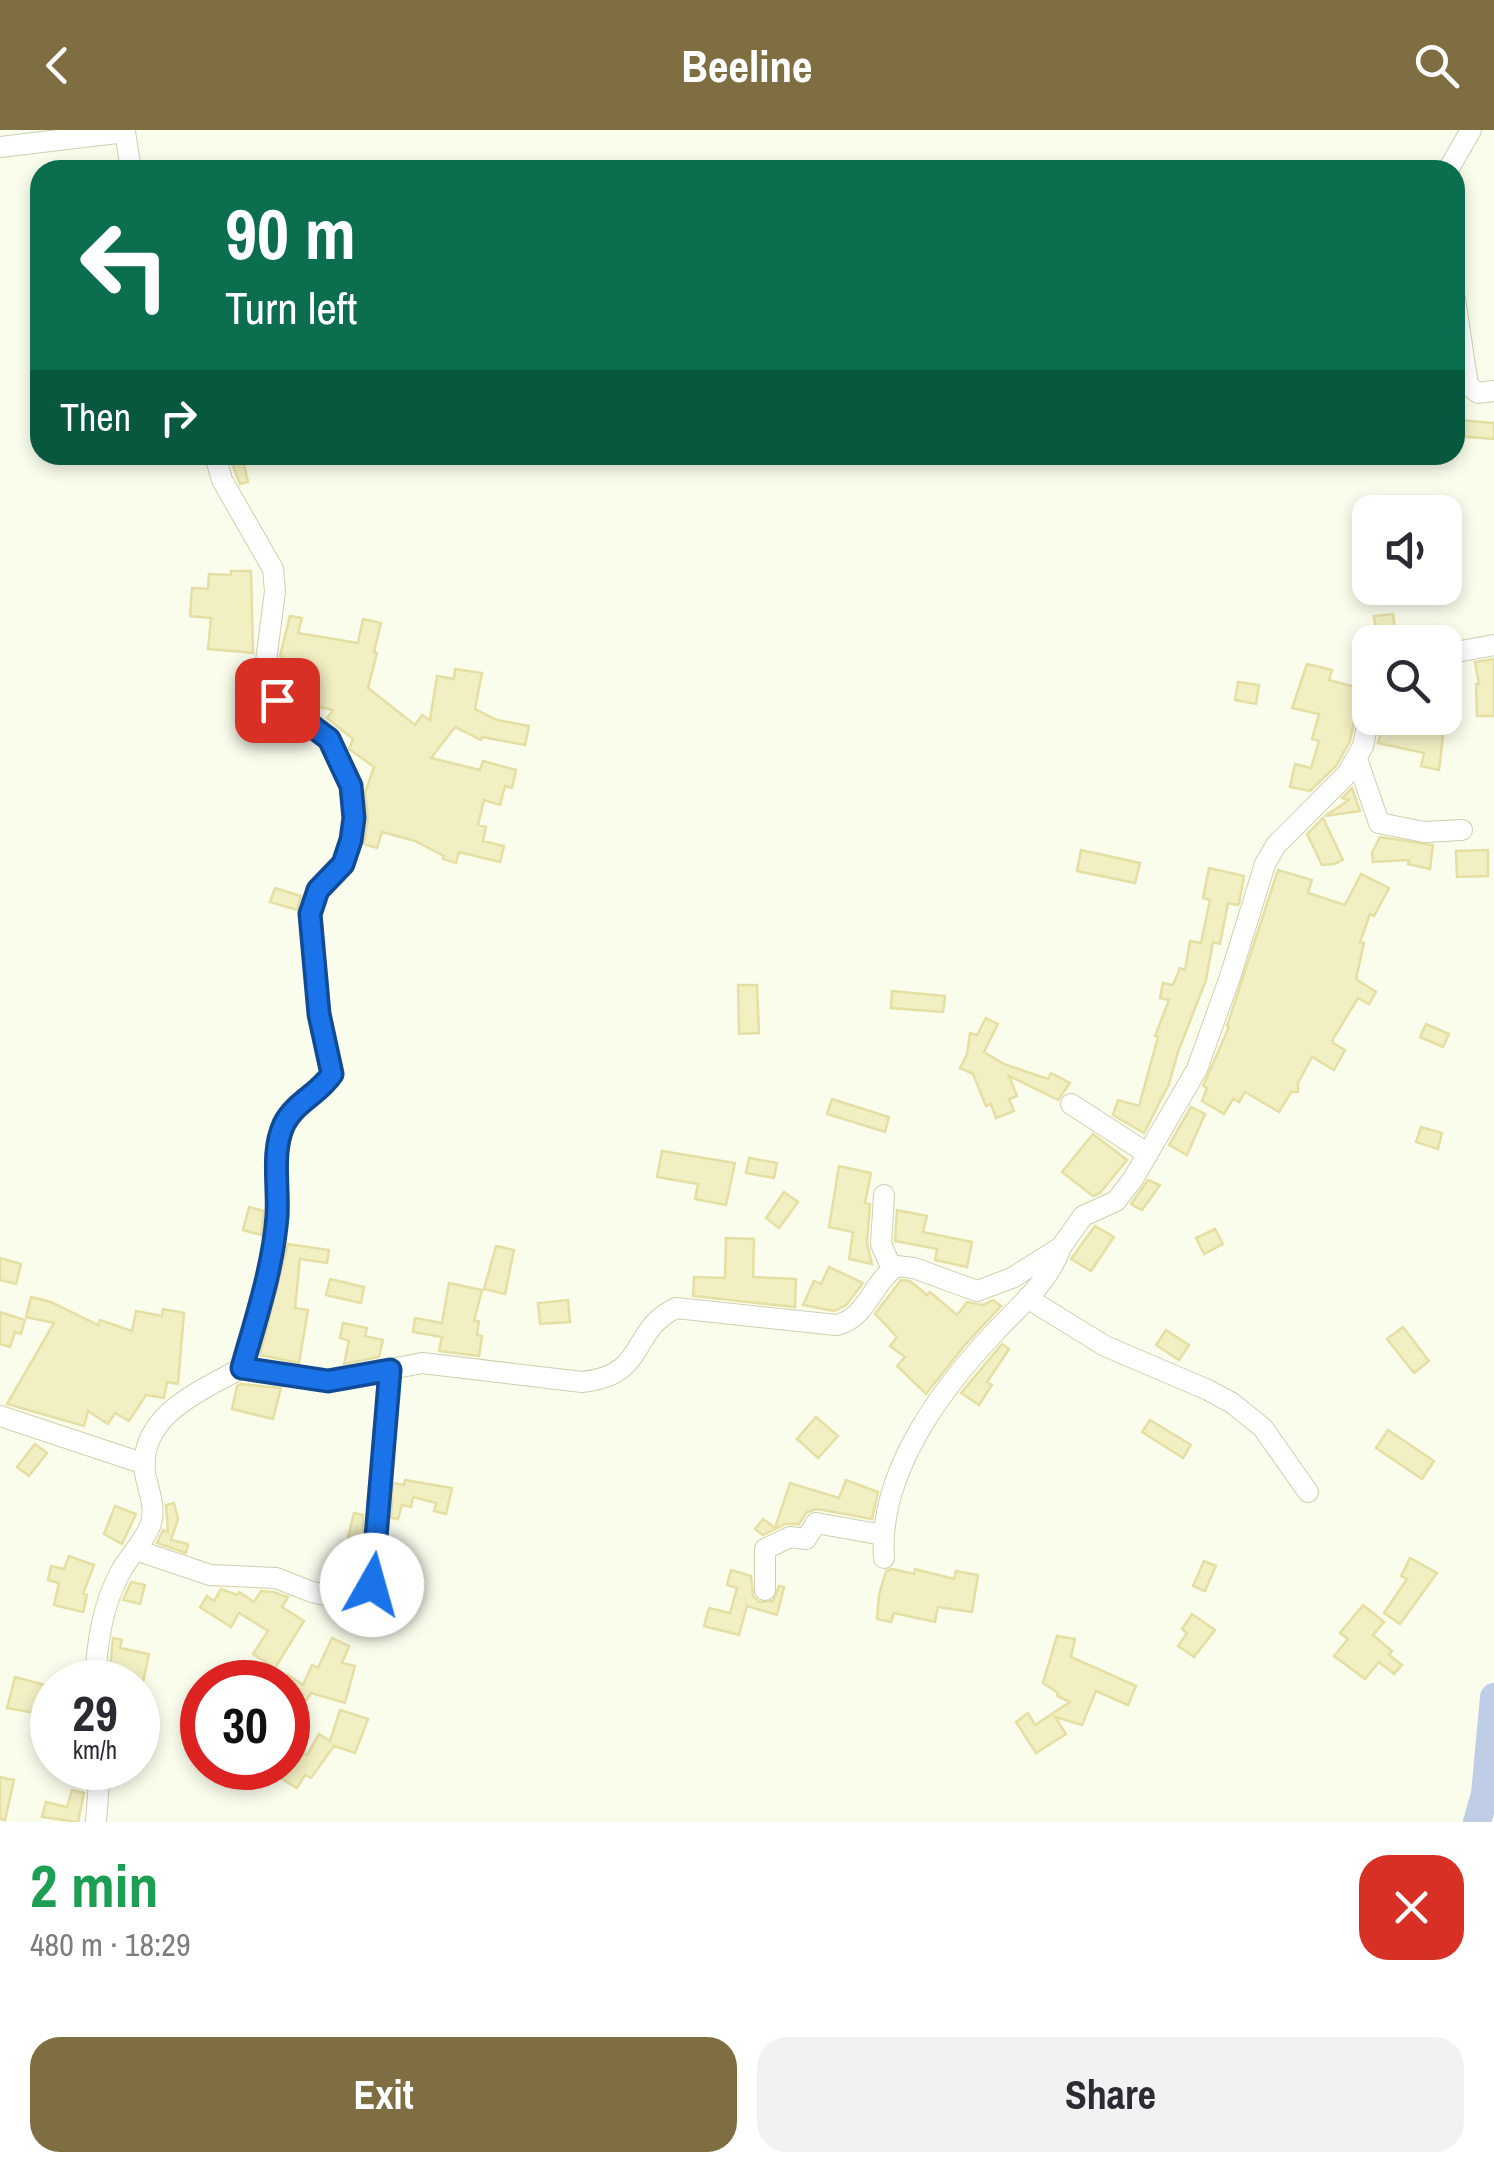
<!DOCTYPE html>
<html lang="en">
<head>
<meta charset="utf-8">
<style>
	:root { --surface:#fff; --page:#f2f2f3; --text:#2b2b33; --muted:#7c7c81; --accent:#7f6e41 }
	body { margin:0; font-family:"Archivo Narrow",sans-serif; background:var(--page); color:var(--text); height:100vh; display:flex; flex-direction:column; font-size:38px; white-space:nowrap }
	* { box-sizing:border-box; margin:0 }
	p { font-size:32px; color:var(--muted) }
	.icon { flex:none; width:55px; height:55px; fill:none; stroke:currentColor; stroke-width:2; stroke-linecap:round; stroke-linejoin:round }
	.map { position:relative; height:1692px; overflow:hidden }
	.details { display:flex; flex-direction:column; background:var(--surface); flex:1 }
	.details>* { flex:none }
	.hud { position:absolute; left:30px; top:30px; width:1435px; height:305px; border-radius:30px; box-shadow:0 5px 15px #0003; background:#0b6e4f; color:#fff; overflow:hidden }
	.tools { position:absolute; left:1352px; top:365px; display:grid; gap:20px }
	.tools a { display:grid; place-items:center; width:110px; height:110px; border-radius:20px; background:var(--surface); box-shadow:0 5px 15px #0003; font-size:50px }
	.speed { position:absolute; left:30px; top:1530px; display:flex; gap:20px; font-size:50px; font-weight:700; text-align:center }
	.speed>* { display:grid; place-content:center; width:130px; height:130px; border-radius:50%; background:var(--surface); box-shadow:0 5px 15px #0003; line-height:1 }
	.speed small { font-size:25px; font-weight:400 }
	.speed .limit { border:15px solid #d22; background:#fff; color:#111 }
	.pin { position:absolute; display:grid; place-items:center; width:85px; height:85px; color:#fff; margin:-42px; border-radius:20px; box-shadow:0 5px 15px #0006 }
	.me { position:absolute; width:110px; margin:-55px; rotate:7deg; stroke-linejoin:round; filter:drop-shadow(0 0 8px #0008) }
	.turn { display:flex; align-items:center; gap:35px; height:210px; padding:0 30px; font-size:45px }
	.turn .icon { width:130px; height:130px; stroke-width:2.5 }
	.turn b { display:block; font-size:70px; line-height:85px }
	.then { display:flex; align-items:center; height:95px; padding:0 30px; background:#0003; gap:20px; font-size:38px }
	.round { display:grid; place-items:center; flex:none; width:105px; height:105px; border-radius:30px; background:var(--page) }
	.overview { display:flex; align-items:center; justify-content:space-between; height:170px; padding:0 30px }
	h1 { font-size:60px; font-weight:800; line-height:75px; color:#1e9e55 }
	.cta { display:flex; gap:20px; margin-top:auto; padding:20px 30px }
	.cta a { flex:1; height:115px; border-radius:30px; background:var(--accent); color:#fff; font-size:40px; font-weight:800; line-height:115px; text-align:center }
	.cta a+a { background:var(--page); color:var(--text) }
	header { display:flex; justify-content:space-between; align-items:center; height:130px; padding:0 30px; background:var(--accent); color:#fff; font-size:45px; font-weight:800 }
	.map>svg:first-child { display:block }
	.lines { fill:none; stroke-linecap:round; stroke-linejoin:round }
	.river { stroke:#bfcde7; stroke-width:28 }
	.building { fill:#f2efc3; stroke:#e5dfa4; stroke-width:2.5 }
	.minor-casing { stroke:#d0cfb0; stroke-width:22 }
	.minor { stroke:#fff; stroke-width:20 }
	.route-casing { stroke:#114b97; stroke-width:25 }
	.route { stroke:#1a73e8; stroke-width:18 }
</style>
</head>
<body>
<header><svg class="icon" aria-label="back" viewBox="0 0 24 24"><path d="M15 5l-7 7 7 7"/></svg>Beeline<svg class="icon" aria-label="search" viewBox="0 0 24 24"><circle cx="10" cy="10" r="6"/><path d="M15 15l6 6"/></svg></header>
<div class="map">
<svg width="1494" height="1692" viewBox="0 0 1494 1692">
	<rect width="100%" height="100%" fill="#fbfdec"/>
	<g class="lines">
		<path class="river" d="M1477 1692 1485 1664 1494 1567"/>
	</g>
	<g class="building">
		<path d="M1459 290 1494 293V309L1457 306Z"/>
		<path d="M229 325H242L248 352 240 354Z"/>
		<path d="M231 441H251L253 523 208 519 211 488 190 486 192 458 208 459 209 444 231 445Z"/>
		<path d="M1393 484 1396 507 1376 503 1374 486Z"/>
		<path d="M290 486 302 488 298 503 358 513 363 489 381 493 374 522 377 523 368 558 415 595 422 585 430 590 437 546 454 549 455 539 482 543 475 579 497 590 529 596 525 615 482 607 481 610 455 597 431 628 480 640 483 631 516 640 512 658 505 656 500 675 484 670 478 695 486 697 483 711 504 716 500 732 459 722 456 733 443 729 444 726 415 711 382 702 377 718 364 714 368 689 365 663 374 637 349 619 353 609 327 588 333 580 305 574 294 566 296 555 282 551 283 527 280 526Z"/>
		<path d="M1494 529V586H1477L1476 554H1479L1475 532Z"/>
		<path d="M1307 534 1332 540 1329 550 1367 560 1357 577 1350 611 1336 636 1310 661 1290 657 1295 634 1311 638 1319 611 1312 609 1319 584 1292 578Z"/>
		<path d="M1238 552 1259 555 1256 574 1235 570Z"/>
		<path d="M1385 588H1445L1439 640 1421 636 1424 623 1378 613Z"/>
		<path d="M1352 658 1360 681 1325 686 1349 670 1342 668Z"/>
		<path d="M1323 688 1343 730 1334 734 1322 735 1307 704Z"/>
		<path d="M1380 707 1433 715 1430 739 1408 734 1409 730 1373 732 1372 723Z"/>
		<path d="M1081 720 1140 733 1135 753 1077 741Z"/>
		<path d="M1488 720V746L1457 747 1456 721Z"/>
		<path d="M1209 738 1244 746 1239 773 1238 775 1228 773 1220 814 1213 812 1206 850 1178 922 1169 954 1144 1003 1113 985 1118 970 1139 976 1158 907 1155 906 1169 870 1160 868 1163 853 1173 855 1180 838 1185 840 1190 811 1201 813 1210 770 1203 768Z"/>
		<path d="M1278 740 1312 750 1308 763 1345 775 1361 744 1389 758 1374 786 1370 784 1360 812 1364 813 1356 849 1376 862 1369 874 1358 868 1333 909V913L1345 920 1334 940 1312 927 1298 953V962H1291L1279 982 1245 962 1239 972 1233 969 1224 984 1202 971 1207 958 1203 956 1229 897 1227 896Z"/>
		<path d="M275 758 301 766 297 780 270 772Z"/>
		<path d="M738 855H757L759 903 739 904Z"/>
		<path d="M892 861 945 866 943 882 891 878Z"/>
		<path d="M986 888 998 894 984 922 1004 934 1048 949 1051 943 1070 953 1058 970 1009 946 1017 966 1009 969 1014 981 996 988 991 974 986 976 973 944 960 938 967 924 970 903 977 905Z"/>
		<path d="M1426 894 1449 904 1443 917 1420 907Z"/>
		<path d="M832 969 889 987 885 1002 827 984Z"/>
		<path d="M1191 977 1205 984 1187 1025 1169 1015Z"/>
		<path d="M1421 997 1442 1003 1438 1019 1416 1012Z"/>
		<path d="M1093 1004 1127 1030 1100 1063 1093 1066 1062 1042Z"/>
		<path d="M662 1021 735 1033 726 1075 695 1069 698 1054 657 1047Z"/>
		<path d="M749 1028 777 1033 774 1048 746 1043Z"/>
		<path d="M839 1036 871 1043 865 1073 870 1074 867 1113 872 1134 849 1129 853 1102 829 1097Z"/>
		<path d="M1148 1050 1160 1055 1142 1080 1131 1074Z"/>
		<path d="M784 1062 798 1072 779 1098 766 1088Z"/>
		<path d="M249 1077 264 1081 261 1105 243 1100Z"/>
		<path d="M897 1080 927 1086 923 1102 972 1112 967 1137 935 1130 937 1119 895 1111Z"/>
		<path d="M1095 1096 1114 1107 1091 1141 1071 1129Z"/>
		<path d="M1215 1099 1223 1114 1204 1124 1196 1108Z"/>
		<path d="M726 1108 754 1109 753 1147 796 1149 795 1177 693 1166 694 1147 725 1148Z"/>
		<path d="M288 1114 329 1120 327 1133 300 1129 295 1178 308 1180 299 1233 260 1225Z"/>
		<path d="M496 1116 514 1120 505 1164 484 1159Z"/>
		<path d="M0 1128 21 1134 16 1154 0 1150Z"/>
		<path d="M829 1137 863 1153 846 1175 834 1181 803 1175 814 1151 821 1154Z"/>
		<path d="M330 1149 364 1157 361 1173 326 1165Z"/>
		<path d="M901 1150 910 1151 927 1165 930 1162 957 1185 967 1172 983 1175 993 1170 1001 1176 964 1216 926 1264 897 1236 905 1227 890 1216 897 1207 875 1184Z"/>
		<path d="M449 1153 482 1160 474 1191H479L477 1205 482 1206 479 1226 439 1221 442 1207 413 1202 415 1188 442 1193Z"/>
		<path d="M31 1167 51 1172 98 1195 100 1190 132 1201 136 1181 162 1186 163 1179 184 1183 178 1254 167 1252 164 1268 146 1265 129 1291 115 1283 108 1294 88 1281 84 1296 7 1274 54 1193 26 1187Z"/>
		<path d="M568 1170 570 1192 540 1194 538 1173Z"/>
		<path d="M0 1182 25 1190 21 1204 15 1202 10 1217 0 1214Z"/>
		<path d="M343 1193 367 1198 365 1206 383 1210 379 1227 344 1234 349 1211 340 1208Z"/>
		<path d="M1403 1197 1429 1231 1414 1243 1387 1209Z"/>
		<path d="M1166 1200 1189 1215 1179 1230 1156 1215Z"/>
		<path d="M1002 1214 1009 1219 987 1252 992 1255 979 1275 961 1263Z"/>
		<path d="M241 1254 281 1258 273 1289 232 1279 237 1256Z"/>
		<path d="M816 1287 838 1306 818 1328 797 1309Z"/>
		<path d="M1150 1290 1191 1315 1183 1328 1142 1302Z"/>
		<path d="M1388 1300 1434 1331 1422 1349 1376 1318Z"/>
		<path d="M35 1314 47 1323 29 1346 17 1337Z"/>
		<path d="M405 1350 452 1358 446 1384 434 1381 436 1373 413 1367 411 1377 402 1375 398 1389 391 1388 393 1353 404 1355Z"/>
		<path d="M846 1350 878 1362 872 1389 817 1379 807 1382 799 1394H785L763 1405 755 1399 763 1389 775 1398 790 1353 839 1368Z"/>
		<path d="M174 1373 178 1389 171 1410 188 1414 186 1423 157 1413 163 1400 168 1402 166 1375Z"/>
		<path d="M115 1376 136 1384 122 1414 104 1404Z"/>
		<path d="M354 1383 363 1385V1412L348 1408Z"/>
		<path d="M69 1426 94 1435 83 1464 87 1465 83 1482 54 1475 59 1453 48 1450 51 1436 64 1439Z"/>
		<path d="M1410 1428 1437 1443 1400 1494 1384 1483 1407 1449 1401 1446Z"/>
		<path d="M1204 1431 1216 1436 1205 1461 1193 1456Z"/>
		<path d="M892 1439 914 1444 915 1439 954 1449 956 1441 978 1445 972 1482 938 1477 935 1492 894 1483 891 1492 877 1489 879 1465 886 1441Z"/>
		<path d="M731 1440 751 1446 753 1466 759 1472 773 1471 779 1456 784 1457 777 1485 747 1476 739 1505 704 1496 709 1478 730 1483 737 1458 727 1455Z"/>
		<path d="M131 1452 145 1455 140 1474 123 1470Z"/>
		<path d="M221 1459 237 1465 239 1462 254 1472 261 1461 273 1462 288 1467 282 1477 304 1491 275 1538 253 1524 268 1501 239 1483 231 1497 200 1477 207 1466 214 1471Z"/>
		<path d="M1363 1475 1384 1492 1373 1505 1392 1521 1389 1525 1402 1535 1394 1544 1379 1532 1365 1549 1334 1526 1348 1509 1340 1503Z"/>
		<path d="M1192 1484 1215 1500 1194 1527 1178 1516 1187 1503 1182 1499Z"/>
		<path d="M1057 1506 1075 1509 1071 1527 1136 1556 1128 1575 1096 1561 1082 1595 1055 1587 1066 1604 1036 1623 1016 1592 1028 1583 1035 1595 1070 1572 1057 1566 1058 1563 1043 1553Z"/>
		<path d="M113 1508 122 1510 120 1518 149 1524 143 1552H109Z"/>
		<path d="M332 1508 349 1516 342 1533 355 1536 345 1573 311 1563 288 1598V1545L303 1555 312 1535 318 1538Z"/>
		<path d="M15 1547 52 1557 47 1585 7 1578Z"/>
		<path d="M340 1580 368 1589 355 1623 334 1616 311 1648 305 1645 297 1658 264 1638H288V1613L307 1625 319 1604 330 1611Z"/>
		<path d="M0 1647 14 1650 5 1690 0 1689Z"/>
		<path d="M72 1660 84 1663 78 1692 42 1687 46 1672 67 1677Z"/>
	</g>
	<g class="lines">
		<g class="minor-casing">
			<g id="minor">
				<path d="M0 17 125 2 131 40"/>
				<path d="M1448 40 1471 0"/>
				<path d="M1455 169 1468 255 1478 263 1494 261"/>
				<path d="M215 325 222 350 273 439 275 461 265 539 269 556 277 570 329 609 351 656 354 688 351 710 343 734 318 759 310 785 319 884 332 944C319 964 295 972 285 994 271 1022 280 1056 277 1086 273 1138 256 1188 242 1238"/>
				<path d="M1445 524 1494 515"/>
				<path d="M1357 629 1379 693 1424 702 1462 700"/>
				<path d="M1071 974 1148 1024"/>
				<path d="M884 1065 881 1114 892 1139"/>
				<path d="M1027 1168 1105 1216 1208 1260 1232 1273 1263 1298 1308 1362"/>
				<path d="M0 1286 145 1334"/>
				<path d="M136 1420 210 1445 276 1448 312 1462 359 1473 372 1455 377 1426V1375L391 1240"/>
				<path d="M884 1428C878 1344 940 1260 995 1202 1020 1175 1049 1152 1061 1117"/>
				<path d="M765 1460V1419L790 1407 806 1409 816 1393 883 1405"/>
				<path d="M95 1552C97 1514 102 1475 121 1441 130 1425 143 1413 150 1396 157 1379 148 1360 145 1343 138 1286 200 1261 242 1238L328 1251 422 1233 582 1252C649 1245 628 1201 676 1178L836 1195C868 1188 871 1153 897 1136L914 1138 977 1161 1012 1148 1061 1117 1083 1086 1116 1071 1133 1049 1197 939 1230 847 1265 734 1276 715 1347 644 1363 616 1370 581"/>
				<path d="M96 1692 100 1638"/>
			</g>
		</g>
		<use href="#minor" class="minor"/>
	</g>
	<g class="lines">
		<g class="route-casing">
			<path id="route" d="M277 570 329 609 351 656 354 688 351 710 343 734 318 760 310 784 319 884 332 944C319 964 295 972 284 994 271 1022 279 1056 277 1086 273 1138 256 1188 242 1238L328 1251 390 1240 372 1455"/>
		</g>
		<use href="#route" class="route"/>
	</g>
</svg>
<div class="tools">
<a><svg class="icon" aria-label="sound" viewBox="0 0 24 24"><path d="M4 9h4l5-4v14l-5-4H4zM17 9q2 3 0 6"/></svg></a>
<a><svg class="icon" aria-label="search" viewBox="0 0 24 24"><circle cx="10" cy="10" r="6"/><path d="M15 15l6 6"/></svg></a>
</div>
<div class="speed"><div>29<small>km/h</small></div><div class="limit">30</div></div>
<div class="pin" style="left:277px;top:570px;background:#d93025"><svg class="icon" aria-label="arrive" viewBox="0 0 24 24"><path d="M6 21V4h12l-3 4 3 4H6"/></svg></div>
<svg class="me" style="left:372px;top:1455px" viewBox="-20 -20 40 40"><circle r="19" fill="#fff"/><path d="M0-13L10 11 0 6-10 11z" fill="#1a73e8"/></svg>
<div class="hud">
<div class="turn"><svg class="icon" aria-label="left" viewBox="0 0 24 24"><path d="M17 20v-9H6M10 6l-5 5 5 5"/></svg><div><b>90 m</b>Turn left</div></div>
<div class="then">Then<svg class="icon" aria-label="right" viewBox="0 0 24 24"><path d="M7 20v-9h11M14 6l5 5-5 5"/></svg></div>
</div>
</div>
<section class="details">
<div class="overview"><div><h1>2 min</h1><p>480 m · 18:29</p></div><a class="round" style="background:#d93025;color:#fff"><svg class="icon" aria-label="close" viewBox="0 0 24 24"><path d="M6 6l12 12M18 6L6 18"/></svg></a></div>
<div class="cta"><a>Exit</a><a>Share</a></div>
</section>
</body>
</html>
